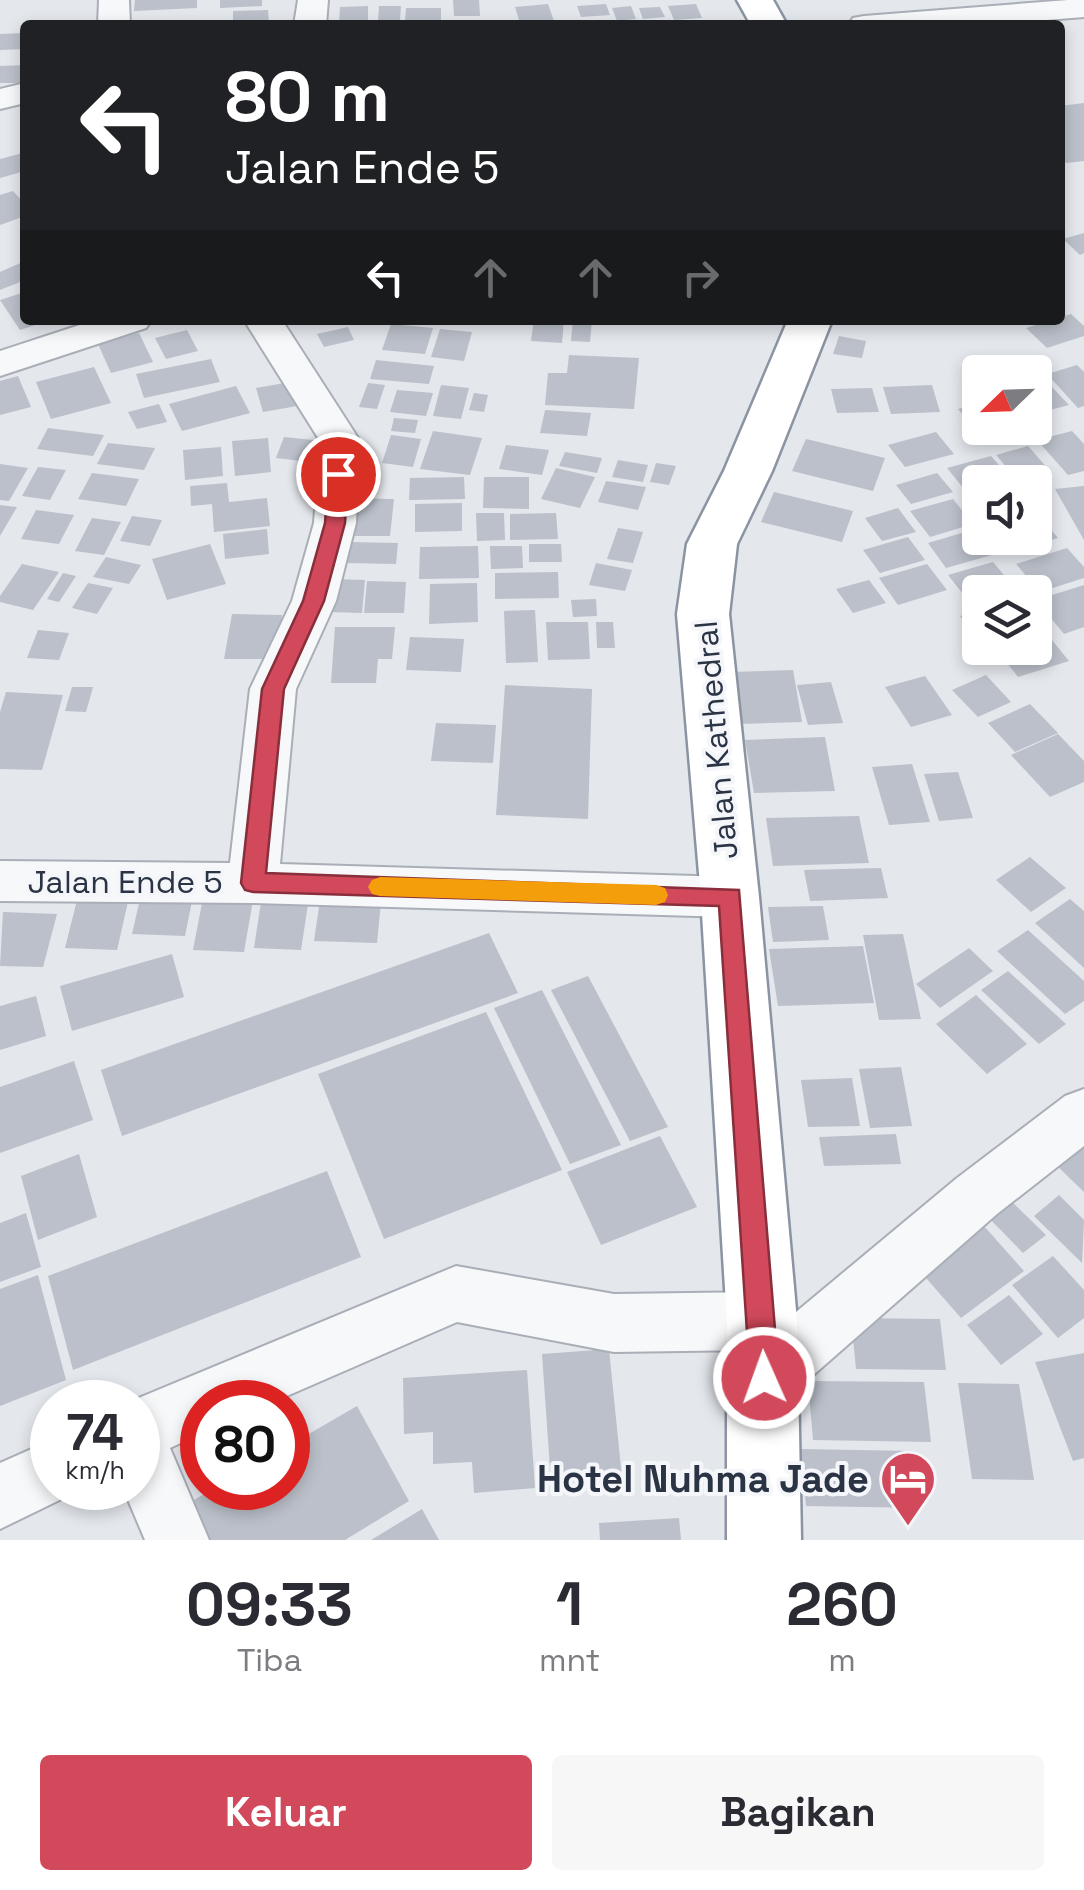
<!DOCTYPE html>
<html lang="id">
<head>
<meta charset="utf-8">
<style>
	:root { --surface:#fff; --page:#f7f7f7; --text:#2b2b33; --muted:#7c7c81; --accent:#d1495b }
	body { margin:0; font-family:"Space Grotesk",sans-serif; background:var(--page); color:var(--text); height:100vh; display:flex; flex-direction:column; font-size:38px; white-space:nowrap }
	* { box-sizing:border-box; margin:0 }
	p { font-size:32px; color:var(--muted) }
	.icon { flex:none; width:55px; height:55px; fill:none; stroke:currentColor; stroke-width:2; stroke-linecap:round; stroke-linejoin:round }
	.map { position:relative; height:1540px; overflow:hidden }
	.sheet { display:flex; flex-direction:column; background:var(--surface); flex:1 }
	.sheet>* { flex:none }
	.top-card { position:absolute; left:20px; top:20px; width:1045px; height:305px; border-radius:10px; box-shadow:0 5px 15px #0003; background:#202124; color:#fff; overflow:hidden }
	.needle { width:65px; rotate:247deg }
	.fabs { position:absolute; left:962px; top:355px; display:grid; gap:20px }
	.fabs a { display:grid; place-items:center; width:90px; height:90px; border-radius:10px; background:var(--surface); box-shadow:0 5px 15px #0003; font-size:50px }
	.speed { position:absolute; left:30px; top:1380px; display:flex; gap:20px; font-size:50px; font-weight:700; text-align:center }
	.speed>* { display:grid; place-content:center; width:130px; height:130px; border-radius:50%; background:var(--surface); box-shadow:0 5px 15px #0003; line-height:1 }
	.speed small { font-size:25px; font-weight:400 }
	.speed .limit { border:15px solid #d22; background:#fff; color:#111 }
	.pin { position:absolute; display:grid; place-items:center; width:85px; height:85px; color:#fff; margin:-42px; border:5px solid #fff; border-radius:50%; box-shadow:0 2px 10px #0007 }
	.me { position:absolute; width:110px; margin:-55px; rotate:358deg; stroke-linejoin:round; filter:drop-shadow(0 0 8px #0008) }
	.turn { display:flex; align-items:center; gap:35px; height:210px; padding:0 40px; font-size:45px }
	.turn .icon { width:130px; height:130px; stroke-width:2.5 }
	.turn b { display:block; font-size:70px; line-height:85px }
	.lanes { display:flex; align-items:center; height:95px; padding:0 40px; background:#0003; justify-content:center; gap:50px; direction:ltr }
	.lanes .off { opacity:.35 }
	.eta { display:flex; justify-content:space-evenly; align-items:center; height:170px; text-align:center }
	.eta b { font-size:60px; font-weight:700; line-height:70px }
	.button { display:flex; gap:20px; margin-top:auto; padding:20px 40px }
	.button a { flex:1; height:115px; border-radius:10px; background:var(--accent); color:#fff; font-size:40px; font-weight:700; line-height:115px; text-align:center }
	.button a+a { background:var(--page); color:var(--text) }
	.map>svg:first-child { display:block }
	.building { fill:#bbc0ca }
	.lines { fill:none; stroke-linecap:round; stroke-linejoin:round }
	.minor-casing { stroke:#a9aeb7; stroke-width:4 }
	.highway-casing { stroke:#8b94a3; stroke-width:5 }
	.minor { fill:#f7f8fa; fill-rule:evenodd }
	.highway { fill:#fff; fill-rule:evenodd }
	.route { fill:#d1495b; stroke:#882f3b; stroke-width:2.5 }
	.slow { fill:#f59e0b }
	.labels { text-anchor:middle; stroke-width:8; stroke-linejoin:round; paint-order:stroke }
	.street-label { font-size:32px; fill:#2b3445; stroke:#f4f6f9 }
	.near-poi-label { font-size:38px; font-weight:bold; fill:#2b3445; stroke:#f4f6f9; text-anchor:end }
</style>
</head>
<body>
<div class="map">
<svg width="1084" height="1540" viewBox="0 0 1084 1540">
	<rect width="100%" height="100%" fill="#e4e7ec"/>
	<g class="building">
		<path d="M135 0H197V8L134 11Z"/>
		<path d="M220 0H262V6L220 8Z"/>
		<path d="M453 0H479L480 16H454Z"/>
		<path d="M548 4 554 21 520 23 515 7Z"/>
		<path d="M606 4 610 15 581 17 577 6Z"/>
		<path d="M696 4 702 18 674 20 668 6Z"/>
		<path d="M368 6V22L339 23 340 7Z"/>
		<path d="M379 6H401L400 20 378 21Z"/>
		<path d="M631 6 636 19 617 21 612 8Z"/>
		<path d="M660 7 665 17 643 19 639 8Z"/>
		<path d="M406 8H441V20L405 21Z"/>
		<path d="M268 10 269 25H233V11Z"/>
		<path d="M25 33V49L0 50V34Z"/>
		<path d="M25 65 23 83H0V66Z"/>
		<path d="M1084 103V161L1066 163 1060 155V106Z"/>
		<path d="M23 153 25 171 0 178V159Z"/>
		<path d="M13 191 25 204V216L0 225V195Z"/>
		<path d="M1084 233V253L1080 255 1063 239Z"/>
		<path d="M25 261V280L0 290V272Z"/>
		<path d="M25 292V320L48 321 20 330 0 300Z"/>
		<path d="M1071 314 1084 326V336L1047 348 1026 328Z"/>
		<path d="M534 320H564L562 343 531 341Z"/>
		<path d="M573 320H592L590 342 571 341Z"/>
		<path d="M391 324 433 328 425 354 382 350Z"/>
		<path d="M348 327 354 340 324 347 317 334Z"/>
		<path d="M440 329 472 332 464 361 431 357Z"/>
		<path d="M187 330 198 351 166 359 155 338Z"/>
		<path d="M139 333 153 362 111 373 98 344Z"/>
		<path d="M839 336 866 341 862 358 833 354Z"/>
		<path d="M569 355 639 358 634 409 545 405 548 373H567Z"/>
		<path d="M211 359 220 382 144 398 136 374Z"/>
		<path d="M376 360 434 366 429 384 370 379Z"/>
		<path d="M1031 364 1035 369 1069 405 1035 414V372L1005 371Z"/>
		<path d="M1077 365 1084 372V406L1078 408 1047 374Z"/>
		<path d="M94 367 111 403 51 419 36 382Z"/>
		<path d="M18 376 31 407 0 415V381Z"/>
		<path d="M296 381 303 405 263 412 256 388Z"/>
		<path d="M368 383 385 385 377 409 359 407Z"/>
		<path d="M441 385 469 388 461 419 433 416Z"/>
		<path d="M932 385 940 412 891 414 883 387Z"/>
		<path d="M236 386 250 413 182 431 169 404Z"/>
		<path d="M872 388 879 412 837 413 831 389Z"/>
		<path d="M397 390 433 393 426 416 390 412Z"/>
		<path d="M474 393 488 395 484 412 469 410Z"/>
		<path d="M980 403V429L976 430 958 409Z"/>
		<path d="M159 404 167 422 137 429 128 412Z"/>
		<path d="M545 410 591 413 587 436 540 433Z"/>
		<path d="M394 418 418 420 415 433 391 431Z"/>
		<path d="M48 428 104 435 93 456 37 449Z"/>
		<path d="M433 431 482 438 470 475 420 469Z"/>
		<path d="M1072 431 1084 444V471L1068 475 1037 440Z"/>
		<path d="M936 432 954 454 905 467 888 445Z"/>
		<path d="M391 435 421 439 413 467 382 463Z"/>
		<path d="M284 437 333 442 326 464 276 458Z"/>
		<path d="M268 438 271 472 235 476 232 441Z"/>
		<path d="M806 439 885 458 873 491 792 471Z"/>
		<path d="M108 443 155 448 144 470 97 464Z"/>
		<path d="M506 445 549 450 542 475 499 469Z"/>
		<path d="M1028 446 1049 470 1017 479 996 455Z"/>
		<path d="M221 447 223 476 185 480 183 450Z"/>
		<path d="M565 452 602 458 597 473 559 466Z"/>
		<path d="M991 456 1014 482H980L977 505 947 468Z"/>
		<path d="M618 460 648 465 643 482 612 477Z"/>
		<path d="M656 463 676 466 669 485 650 482Z"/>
		<path d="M0 464 28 468 9 501 0 500Z"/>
		<path d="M38 467 66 470 50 500 22 496Z"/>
		<path d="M556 468 595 477 580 508 541 499Z"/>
		<path d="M92 473 139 479 126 506 78 499Z"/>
		<path d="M937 473 953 492 911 504 896 485Z"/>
		<path d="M464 477 465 499 409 500 410 478Z"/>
		<path d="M484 477H529V509L483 508Z"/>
		<path d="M606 481 646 487 638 510 598 502Z"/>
		<path d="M227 483 229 502 267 498 270 526 214 532 212 504 191 506 190 486Z"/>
		<path d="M1084 486V540L1055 489Z"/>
		<path d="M774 492 853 511 842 542 761 522Z"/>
		<path d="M346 498 394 499 390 536H341Z"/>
		<path d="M953 499 973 524 930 537 910 511Z"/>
		<path d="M462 503V531L415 532V504Z"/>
		<path d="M0 505 17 507 0 536Z"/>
		<path d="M898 508 916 532 882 541 865 518Z"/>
		<path d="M36 510 74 515 59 544 21 539Z"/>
		<path d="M1035 511 1058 538 1013 551 1002 538H1035Z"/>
		<path d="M476 513H504L505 540 477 541Z"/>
		<path d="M556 513 558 539 510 540V514Z"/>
		<path d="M132 516 162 520 150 546 120 541Z"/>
		<path d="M92 518 121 522 104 555 75 551Z"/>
		<path d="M618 528 643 532 633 563 607 559Z"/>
		<path d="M267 529 269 554 225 559 223 534Z"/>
		<path d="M972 530 992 555 946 568 928 543Z"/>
		<path d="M908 537 925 560 880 573 863 550Z"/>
		<path d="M349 542 398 543 396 564 346 563Z"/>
		<path d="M210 544 226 584 167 600 152 559Z"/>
		<path d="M529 544H561L562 562H529Z"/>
		<path d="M478 546 479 578 419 579 420 547Z"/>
		<path d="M490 546H522L523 568 491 569Z"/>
		<path d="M1067 548 1084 567V578L1040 592 1016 564Z"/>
		<path d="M106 557 141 565 129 584 93 577Z"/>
		<path d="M993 562 1018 592H980V606L974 608 948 575Z"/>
		<path d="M596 563 632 570 625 591 589 585Z"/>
		<path d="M22 564 59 572 33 610 0 602V596Z"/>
		<path d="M927 564 947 590 898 605 879 578Z"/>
		<path d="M558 572 559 598 495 599V573Z"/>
		<path d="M63 573 76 576 59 602 47 599Z"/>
		<path d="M333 579 365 580 362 613 329 612Z"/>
		<path d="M869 580 886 603 853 613 836 589Z"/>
		<path d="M367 581 406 582 404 613H364Z"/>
		<path d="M88 583 113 588 97 614 72 608Z"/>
		<path d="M477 583 478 622 429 624 430 584Z"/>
		<path d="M1084 585V627L1064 634 1036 600Z"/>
		<path d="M596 599 597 616 573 617 571 600Z"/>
		<path d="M535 610 538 662 506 663 504 611Z"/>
		<path d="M980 610V642L960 616Z"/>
		<path d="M232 614 282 615 276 659H224Z"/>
		<path d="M546 622H588L590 659 548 660Z"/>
		<path d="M596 622H613L615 648H597Z"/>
		<path d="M335 627H395L392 659H378L376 683H331Z"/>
		<path d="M38 630 69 633 59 660 27 658Z"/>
		<path d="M1047 634 1069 661 1018 677 996 649 1035 648V638Z"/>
		<path d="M410 637 464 639 461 672 406 670Z"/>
		<path d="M793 670 802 722 739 724 731 672Z"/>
		<path d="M986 675 1011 702 978 717 952 690Z"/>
		<path d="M925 676 952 715 911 727 885 687Z"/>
		<path d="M831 682 843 723 808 725 797 685Z"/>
		<path d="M505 685 592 689 588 819 496 815Z"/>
		<path d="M72 687H93L86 712 65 711Z"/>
		<path d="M6 692 63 695 42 770 0 769V712Z"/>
		<path d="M1030 704 1058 733 1015 752 988 723Z"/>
		<path d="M436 723 496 725 493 763 431 761Z"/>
		<path d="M1058 734 1084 761V782L1050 797 1011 755Z"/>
		<path d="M825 737 835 791 754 793 745 740Z"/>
		<path d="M912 764 930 822 889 825 872 767Z"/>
		<path d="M958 772 973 818 939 821 924 774Z"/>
		<path d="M859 816 869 863 773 866 766 818Z"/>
		<path d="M1030 857 1066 888 1031 912 996 880Z"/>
		<path d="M881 868 888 898 810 901 804 870Z"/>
		<path d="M203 898 253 900 244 952 193 950Z"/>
		<path d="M140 899 192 901 185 936 132 934Z"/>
		<path d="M1070 899 1084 911V968L1035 923Z"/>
		<path d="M77 900 128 902 117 950 65 948Z"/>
		<path d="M320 900 381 902 377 943 314 941Z"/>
		<path d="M261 902 308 904 301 950 254 948Z"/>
		<path d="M823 906 829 940 773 942 768 907Z"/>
		<path d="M3 912 57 914 43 967 0 966Z"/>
		<path d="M1028 930 1084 981V1001L1065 1014 997 951Z"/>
		<path d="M489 933 518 993 122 1136 101 1070Z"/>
		<path d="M903 934 921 1019 879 1020 863 935Z"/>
		<path d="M863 946 874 1003 778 1006 769 949Z"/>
		<path d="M969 948 993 971 940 1008 916 984Z"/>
		<path d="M172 954 184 997 72 1031 60 986Z"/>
		<path d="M1008 971 1066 1024 1039 1044 981 990Z"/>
		<path d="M588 976 668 1127 630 1141 551 990Z"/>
		<path d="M542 990 621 1145 570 1164 494 1008Z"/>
		<path d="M976 995 1027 1044 987 1074 936 1024Z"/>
		<path d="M36 996 46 1036 0 1050V1006Z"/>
		<path d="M486 1012 562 1170 384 1239 318 1074Z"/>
		<path d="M74 1061 93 1120 0 1153V1087Z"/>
		<path d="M901 1067 912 1126 870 1128 859 1069Z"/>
		<path d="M852 1078 860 1126 808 1127 801 1080Z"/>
		<path d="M1084 1132V1192L1050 1159Z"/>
		<path d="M896 1134 901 1164 824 1166 819 1137Z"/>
		<path d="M660 1136 697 1207 601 1245 567 1172Z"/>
		<path d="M79 1154 97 1217 38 1240 21 1176Z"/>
		<path d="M327 1171 361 1257 73 1370 48 1276Z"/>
		<path d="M1059 1195 1084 1220 1082 1263 1034 1216Z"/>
		<path d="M1007 1197 1046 1235 1023 1253 985 1214Z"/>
		<path d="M26 1213 41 1267 0 1282V1223Z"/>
		<path d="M983 1225 1024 1271 961 1318 919 1270Z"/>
		<path d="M1053 1256 1084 1290V1318L1058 1338 1012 1285Z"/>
		<path d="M38 1275 66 1380 0 1406V1289Z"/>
		<path d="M1009 1295 1043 1334 1001 1365 967 1325Z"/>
		<path d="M851 1318 940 1319 946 1370 856 1369Z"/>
		<path d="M609 1349 622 1478 551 1483 542 1354Z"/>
		<path d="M1084 1353V1458L1073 1461 1035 1362Z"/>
		<path d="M527 1370 535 1488 474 1493 472 1462 433 1464V1432L404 1434 403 1378Z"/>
		<path d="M808 1381 924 1382 931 1442 813 1440Z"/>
		<path d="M958 1383 1019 1384 1034 1480 972 1479Z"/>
		<path d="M357 1406 409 1501 345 1540H183L171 1513 215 1488H288V1446Z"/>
		<path d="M801 1449 913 1451 920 1508 806 1506Z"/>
		<path d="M422 1509 439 1540H371Z"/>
		<path d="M679 1518 681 1540H600L599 1523Z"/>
	</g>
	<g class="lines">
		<g class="minor-casing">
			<g id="minor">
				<path d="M99 0H129L130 25H98Z"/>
				<path d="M298 0H328L326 25H294Z"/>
				<path d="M1068 0H1084V17L984 25H848L853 18 864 16Z"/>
				<path d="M25 83V103L0 109V89Z"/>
				<path d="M95 320H152L146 328 0 376V351Z"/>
				<path d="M244 320H282L360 441 356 523 336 601 296 689 280 864 730 877 748 883 755 897 748 911 730 917 253 903 0 901V861L230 863 250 689 292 601 314 523 320 441Z"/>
				<path d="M1084 1089V1146L997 1214 786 1399 764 1408 742 1399 734 1378 742 1357 751 1350 614 1352 457 1322 273 1402H202V1433L170 1448 209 1540H145L123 1488H138V1402H129L456 1266 614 1294 762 1292 783 1301 790 1317 957 1178 1065 1096Z"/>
				<path d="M52 1440V1488H77L74 1493 0 1529V1463Z"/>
			</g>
		</g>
		<g class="highway-casing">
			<g id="highway">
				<path d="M737 0H773L787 25H751Z"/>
				<path d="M788 320H832L772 471 737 544 729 614 759 897 797 1321 801 1540H727V1321L701 897 677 614 687 544 724 471Z"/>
			</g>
		</g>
		<use href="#minor" class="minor"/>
		<use href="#highway" class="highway"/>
	</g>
	<path class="route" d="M338 468 348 474 345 523 324 601 284 689 266 873 739 890 779 1378 775 1389 764 1393 754 1389 750 1378 719 906 253 892 245 890 241 883 262 689 303 601 325 523 329 474Z"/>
	<path class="slow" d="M380 877 656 885 665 888 668 895 665 902 656 905 380 896 372 894 368 887 372 880Z"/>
	<defs>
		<g id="hotel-pin" transform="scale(2.875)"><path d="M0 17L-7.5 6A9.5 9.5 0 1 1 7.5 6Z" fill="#d1495b" stroke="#f4f6f9"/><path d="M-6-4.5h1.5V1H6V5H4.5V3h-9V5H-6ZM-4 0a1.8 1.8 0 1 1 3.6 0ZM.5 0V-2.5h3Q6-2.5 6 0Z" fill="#fff"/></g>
	</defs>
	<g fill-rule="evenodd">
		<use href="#hotel-pin" x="908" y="1479"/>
	</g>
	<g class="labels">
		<g class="street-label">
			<text transform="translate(716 740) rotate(-95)" y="11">Jalan Kathedral</text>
			<text x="125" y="893">Jalan Ende 5</text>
		</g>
		<g class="near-poi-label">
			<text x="869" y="1492">Hotel Nuhma Jade</text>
		</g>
	</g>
</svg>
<div class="fabs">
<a><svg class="needle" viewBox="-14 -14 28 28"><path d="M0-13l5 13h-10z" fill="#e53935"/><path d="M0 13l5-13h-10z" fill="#7c7c81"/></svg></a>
<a><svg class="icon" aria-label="sound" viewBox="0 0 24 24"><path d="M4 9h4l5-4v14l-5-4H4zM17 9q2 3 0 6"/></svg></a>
<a><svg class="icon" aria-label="layers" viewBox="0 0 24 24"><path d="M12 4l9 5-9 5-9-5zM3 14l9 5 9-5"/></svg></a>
</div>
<div class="speed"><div>74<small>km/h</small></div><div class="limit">80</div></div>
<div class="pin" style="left:338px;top:474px;background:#d93025"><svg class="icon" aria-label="arrive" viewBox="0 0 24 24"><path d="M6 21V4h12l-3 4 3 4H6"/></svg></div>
<svg class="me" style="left:764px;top:1378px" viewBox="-20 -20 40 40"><circle r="17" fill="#d1495b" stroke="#fff" stroke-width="3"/><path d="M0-11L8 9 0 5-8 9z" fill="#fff"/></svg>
<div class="top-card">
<div class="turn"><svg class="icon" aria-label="left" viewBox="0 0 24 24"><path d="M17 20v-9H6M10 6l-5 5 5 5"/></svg><div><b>80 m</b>Jalan Ende 5</div></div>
<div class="lanes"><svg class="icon" aria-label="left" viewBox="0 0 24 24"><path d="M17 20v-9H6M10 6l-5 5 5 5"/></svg><svg class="icon off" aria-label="ahead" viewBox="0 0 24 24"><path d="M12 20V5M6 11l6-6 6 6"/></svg><svg class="icon off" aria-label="ahead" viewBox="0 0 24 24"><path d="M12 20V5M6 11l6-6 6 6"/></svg><svg class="icon off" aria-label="right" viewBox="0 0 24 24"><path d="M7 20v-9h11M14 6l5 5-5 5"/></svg></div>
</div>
</div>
<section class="sheet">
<div class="eta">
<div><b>09:33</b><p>Tiba</p></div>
<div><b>1</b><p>mnt</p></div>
<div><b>260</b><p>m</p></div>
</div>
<div class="button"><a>Keluar</a><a>Bagikan</a></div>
</section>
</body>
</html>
